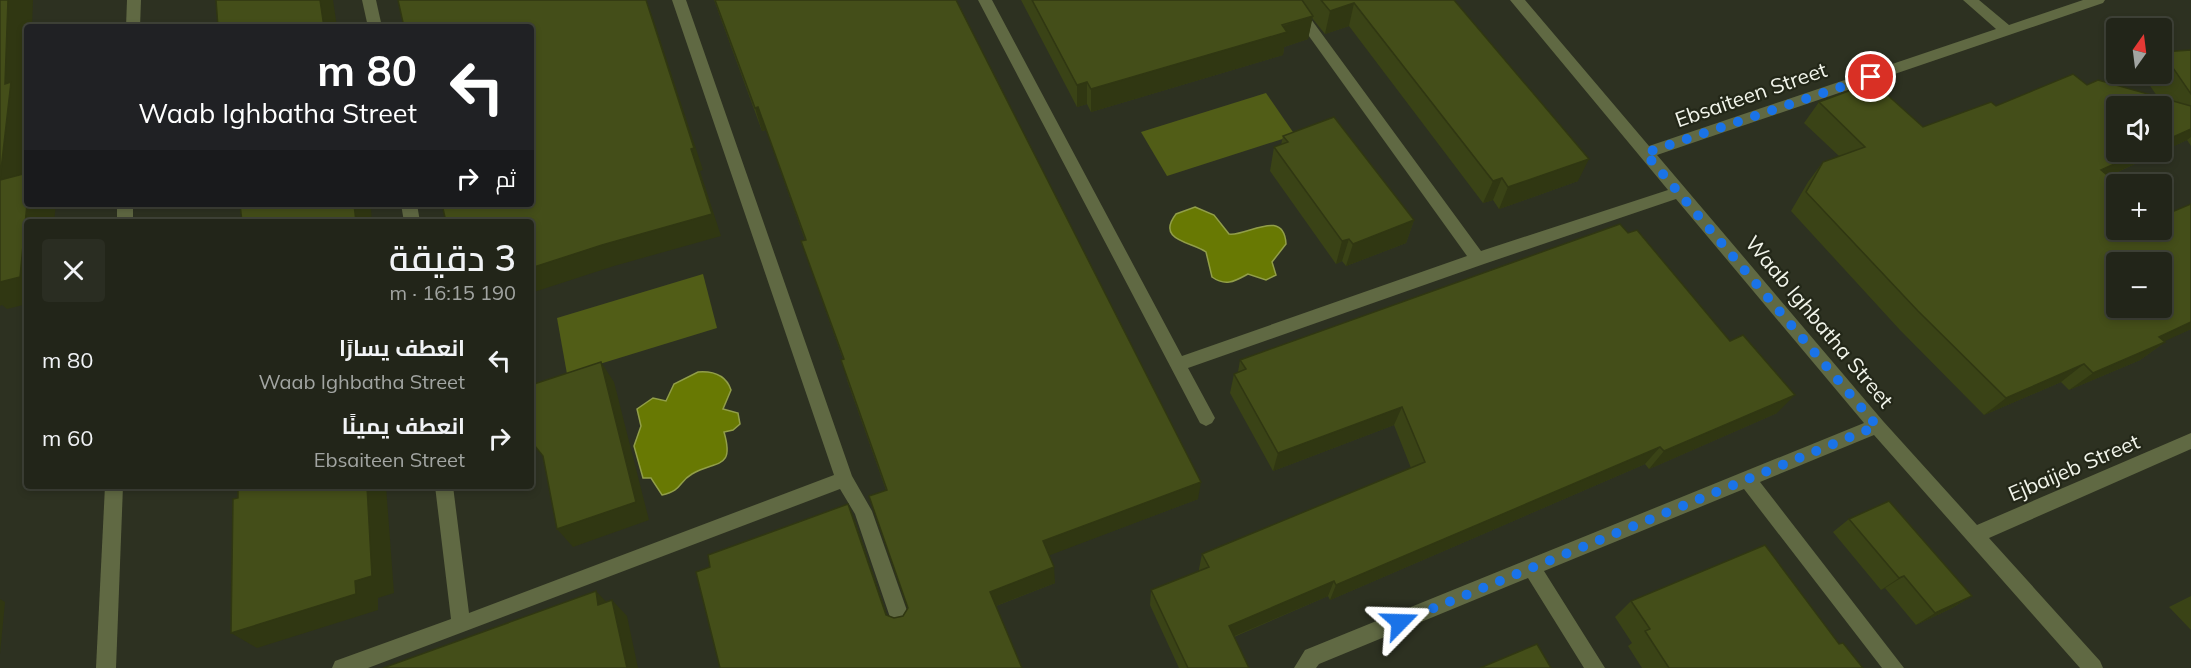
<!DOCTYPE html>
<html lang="ar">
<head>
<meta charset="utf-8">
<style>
	:root { --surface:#222519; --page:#2a2d22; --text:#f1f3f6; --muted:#a2a5a2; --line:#3f4238 }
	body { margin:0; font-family:Mulish,Cairo,sans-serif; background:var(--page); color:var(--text); direction:rtl; height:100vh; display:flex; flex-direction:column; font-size:22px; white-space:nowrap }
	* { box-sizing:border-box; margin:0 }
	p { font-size:20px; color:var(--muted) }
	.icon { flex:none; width:33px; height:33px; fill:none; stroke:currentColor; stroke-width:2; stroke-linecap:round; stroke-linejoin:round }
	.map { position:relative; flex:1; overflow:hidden; direction:ltr }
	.drawer { position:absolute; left:24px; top:219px; width:510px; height:270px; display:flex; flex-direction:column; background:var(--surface); border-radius:6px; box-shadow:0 3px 9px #0003,0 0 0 2px var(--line); direction:rtl }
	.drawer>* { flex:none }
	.guide { position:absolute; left:24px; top:24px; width:510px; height:183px; border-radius:6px; box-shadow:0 3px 9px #0003,0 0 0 2px var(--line); direction:rtl; background:#202124; color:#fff; overflow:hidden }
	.needle { width:39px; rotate:14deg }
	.tools { position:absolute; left:2106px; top:18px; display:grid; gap:12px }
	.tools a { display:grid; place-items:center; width:66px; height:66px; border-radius:6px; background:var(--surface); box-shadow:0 3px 9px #0003,0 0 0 2px var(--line); font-size:30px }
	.pin { position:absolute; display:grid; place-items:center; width:51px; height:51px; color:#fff; margin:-26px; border:3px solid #fff; border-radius:50%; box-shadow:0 2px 6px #0007 }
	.me { position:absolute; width:66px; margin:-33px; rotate:68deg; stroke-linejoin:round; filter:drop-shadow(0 0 4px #0008) }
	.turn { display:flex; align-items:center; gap:21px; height:126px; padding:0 18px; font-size:27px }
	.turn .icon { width:78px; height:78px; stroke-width:2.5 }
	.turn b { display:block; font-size:42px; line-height:51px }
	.then { display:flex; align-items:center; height:57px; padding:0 18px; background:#0003; gap:12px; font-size:22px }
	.round { display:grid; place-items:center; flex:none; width:63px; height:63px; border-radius:6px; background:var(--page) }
	.overview { display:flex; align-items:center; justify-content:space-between; height:102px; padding:0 18px }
	h1 { font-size:36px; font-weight:600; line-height:45px }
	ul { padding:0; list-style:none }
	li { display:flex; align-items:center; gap:18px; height:78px; padding:0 18px }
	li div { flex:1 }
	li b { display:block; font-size:22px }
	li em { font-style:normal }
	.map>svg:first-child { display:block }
	.green { fill:#515d17 }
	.water { fill:#687903; stroke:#919e49; stroke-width:1.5 }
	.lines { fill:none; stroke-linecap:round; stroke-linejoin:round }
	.minor { fill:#606943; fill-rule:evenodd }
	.wall { fill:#3a4316 }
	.shaded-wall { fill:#303712 }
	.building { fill:#444e19; stroke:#303712; stroke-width:1.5; fill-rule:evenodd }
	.route { stroke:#1a73e8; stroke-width:10; stroke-dasharray:0 18 }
	.labels { text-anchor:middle; stroke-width:4.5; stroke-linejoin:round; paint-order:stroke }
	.street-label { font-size:21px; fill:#f2f5eb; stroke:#232718 }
</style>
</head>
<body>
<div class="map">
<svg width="2191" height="668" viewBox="0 0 2191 668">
	<rect width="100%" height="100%" fill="#2d3121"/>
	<g class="green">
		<path d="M1266 93 1295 135 1167 176 1141 132Z"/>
		<path d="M703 274 717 328 567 374 557 318Z"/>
	</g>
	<g class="water">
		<path d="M1195 207 1214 215 1229 234C1246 237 1284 207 1286 244L1272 262 1276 275 1266 280 1248 274C1235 281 1226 287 1212 277L1206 252C1193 242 1155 241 1176 214Z"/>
		<path d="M698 372C712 371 726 375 731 390L723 409 738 413 740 424 733 430 724 432C735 470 716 460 692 474 678 482 683 490 662 495L651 478H643L634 446 641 426 637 409 653 398 666 401 674 384Z"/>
	</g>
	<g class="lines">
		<g class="minor">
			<path d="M127 0H141L140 27H126Z"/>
			<path d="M362 0H376L382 27H368Z"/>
			<path d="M672 0H686L852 476 872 511 911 622 908 629 901 631 894 629 855 514 840 489 368 668H332L335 661 451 619 435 486H453L469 613 834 475Z"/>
			<path d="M978 0H992L1182 356 1467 256 1283 0H1297L1481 251 1668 190 1510 0H1525L1649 146 1996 29 1963 0H1979L2009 25 2083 0H2105L2103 3 1657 155 1883 421 1977 525 2191 433V449L1989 538 2100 661 2103 668H2080L1874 435 1760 482 1904 668H1882L1744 489 1544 571 1605 668H1584L1528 578 1319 664 1316 668H1294L1305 650 1864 423 1676 199 1484 264 1188 368 1215 418 1212 423 1206 426 1200 423Z"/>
			<rect x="117" y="204" width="16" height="18"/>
			<path d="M401 204H417L420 222H404Z"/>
			<path d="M105 486H123L116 668H96Z"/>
		</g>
	</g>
	<g class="wall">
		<path d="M714 0H956L1198 499 1049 555 1055 583 996 606 720 668 855 521 887 615 894 618 903 616 908 608 886 490 847 380 843 359 801 241 805 240 766 130 762 131Z"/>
		<path d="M1021 0H1454L1578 181 1499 209 1493 200 1483 203 1349 26 1325 34 1312 18 1308 39 1284 47 1283 55 1091 112 1087 104 1077 107Z"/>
		<path d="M2191 50V146L2187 140 2109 176 2162 230 2191 204V329L2164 341 2165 342 2140 360 2069 390 2061 382 1984 415 1900 330 1791 211 1808 182 1823 162 1839 156 1804 123 1819 102 1923 127 1996 106 2087 85 2157 96 2142 74H2162V52Z"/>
		<path d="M1283 136 1414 220 1406 243 1346 266 1342 261 1336 264 1270 171 1274 147 1281 145Z"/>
		<path d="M1240 360 1777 413 1649 469 1645 464 1330 600 1328 596 1234 637 1249 668H1179L1150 605 1151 590 1199 571V569L1202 554 1411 468 1394 425 1273 471 1230 393 1234 374 1238 372Z"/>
		<path d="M1849 519 1972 596 1952 608 1916 625 1885 588 1881 590 1833 532Z"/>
		<path d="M2191 596V630L2169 607Z"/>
		<path d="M1631 601 1839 644 1863 668H1642L1628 646 1632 643 1615 617Z"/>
	</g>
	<g class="shaded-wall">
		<path d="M8 0H33L32 27H27V200L0 180Z"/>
		<path d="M320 0H333L337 27H324Z"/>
		<path d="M646 0 653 18 703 170 700 171 721 236 614 266 531 293V268Z"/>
		<path d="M1354 3 1349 26 1325 34 1330 11Z"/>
		<path d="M1313 16 1308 39 1284 47 1283 55 1091 112V89Z"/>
		<path d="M1087 82V104L1077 107V85Z"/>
		<path d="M758 107 766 130 762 131 755 108Z"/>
		<path d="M2191 129V137L2187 140 2080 189 2101 170 2141 152H2162V142Z"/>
		<path d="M1589 159 1578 181 1499 209 1508 187Z"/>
		<path d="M1502 178 1493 200 1483 203 1493 181Z"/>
		<path d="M27 204H56L54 222H27V304L7 309 2 305 0 306V282Z"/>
		<path d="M354 204H373L374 208 371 209 372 222H356Z"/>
		<path d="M1414 220 1406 243 1346 266 1353 244Z"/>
		<path d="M1349 239 1342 261 1336 264 1342 241Z"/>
		<path d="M2191 322V329L2135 355 2159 337Z"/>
		<path d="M2165 342 2140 360 2069 390 2093 373Z"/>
		<path d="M601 362 614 382 649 520 573 547 557 529Z"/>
		<path d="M2084 364 2061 382 1984 415 2006 398Z"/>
		<path d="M1795 395 1777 413 1649 469 1664 451Z"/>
		<path d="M1402 407 1394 425 1273 471 1278 453Z"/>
		<path d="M1660 447 1645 464 1330 600 1336 585Z"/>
		<path d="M1201 482 1198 499 1045 557 1043 541Z"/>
		<path d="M367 486H386L394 593 378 598V610L257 648 231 633 355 581Z"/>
		<path d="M848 504 855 521 892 630 886 615Z"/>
		<path d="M1054 567 1055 583 993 607 990 592Z"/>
		<path d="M1904 576 1885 588 1881 590 1899 578Z"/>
		<path d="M1334 581 1328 596 1225 640 1229 626Z"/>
		<path d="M596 591 611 607 598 605Z"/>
		<path d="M1972 596 1952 608 1916 625 1935 613Z"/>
		<path d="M0 599 5 602 0 654Z"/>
		<path d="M612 600 627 616 638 668H627Z"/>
	</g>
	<g class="building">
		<path d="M0 0H8L5 84 11 82 0 179Z"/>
		<path d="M216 0H320L324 27H218Z"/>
		<path d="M398 0H646L694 148 691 149 712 214 602 245 531 268V222H446L442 204H531V27H404Z"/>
		<path d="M715 0H956L1201 482 1043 541 1054 567 990 592 1022 668H720L696 572 710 567 708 555 848 504 886 615 894 618 903 616 908 608 869 496 887 490 841 360 844 359 801 241 806 240 758 107 755 108Z"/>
		<path d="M1032 0H1302L1313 16 1282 25 1287 32 1091 89 1087 82 1077 85Z"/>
		<path d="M1321 0H1454L1589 159 1508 187 1502 178 1493 181 1354 3 1330 11Z"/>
		<path d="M2191 50V94L2162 52Z"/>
		<path d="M2073 74 2087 85 2098 80 2191 106V129L2162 142V106H2116V152H2141L2101 170 2118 184H2116V230H2162V216L2191 204V322L2159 337 2165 342 2093 373 2084 364 2006 398 1918 311 1806 192 1823 162 1865 147 1819 102 1873 82 1923 127 1991 102 1996 106ZM2116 262H2162V308H2116Z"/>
		<path d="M1334 117 1414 220 1353 244 1349 239 1342 241 1274 147 1288 142 1283 136Z"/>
		<path d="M27 173V204L20 277 0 282V180Z"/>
		<path d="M240 204H354L356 222H242Z"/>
		<path d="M1620 224 1628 233 1637 230 1730 341 1743 335 1795 395 1664 451 1660 447 1336 585 1334 581 1229 626 1249 668H1188L1151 590 1209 567 1202 554 1425 462 1402 407 1278 453 1234 374 1246 369 1240 360Z"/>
		<path d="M601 362 636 502 557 529 543 456 531 441V385Z"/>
		<path d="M238 486H367L372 576 355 581 356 594 231 633 233 499 238 498Z"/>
		<path d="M1889 501 1972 596 1935 613 1904 576 1899 578 1849 519Z"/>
		<path d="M1765 545 1839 644 1843 643 1863 668H1669L1645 631 1650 629 1631 601Z"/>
		<path d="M596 591 598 605 612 600 627 668H383Z"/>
		<path d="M1537 644 1551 668H1480Z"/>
	</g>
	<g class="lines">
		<path class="route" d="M1400 622 1877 426 1645 153 1871 77"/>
	</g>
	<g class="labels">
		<g class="street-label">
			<text transform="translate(1751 95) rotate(-19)" y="7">Ebsaiteen Street</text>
			<text transform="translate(1819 322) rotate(50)" y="7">Waab Ighbatha Street</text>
			<text transform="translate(2074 468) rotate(-23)" y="7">Ejbaijeb Street</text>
		</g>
	</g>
</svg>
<div class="tools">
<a><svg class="needle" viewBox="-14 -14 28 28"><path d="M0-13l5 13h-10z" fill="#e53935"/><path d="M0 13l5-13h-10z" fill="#a2a5a2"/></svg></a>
<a><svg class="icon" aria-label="sound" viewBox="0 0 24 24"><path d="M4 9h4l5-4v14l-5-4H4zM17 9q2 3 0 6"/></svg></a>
<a>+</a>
<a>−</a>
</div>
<div class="pin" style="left:1871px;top:77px;background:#d93025"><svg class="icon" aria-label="arrive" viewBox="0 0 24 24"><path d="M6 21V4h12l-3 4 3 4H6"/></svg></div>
<svg class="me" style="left:1400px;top:622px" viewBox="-20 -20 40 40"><path d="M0-17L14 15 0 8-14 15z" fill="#1a73e8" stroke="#fff" stroke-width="4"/></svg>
<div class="guide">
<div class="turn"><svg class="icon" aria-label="left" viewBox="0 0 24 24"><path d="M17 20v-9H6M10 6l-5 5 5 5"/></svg><div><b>80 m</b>Waab Ighbatha Street</div></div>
<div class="then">ثم<svg class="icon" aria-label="right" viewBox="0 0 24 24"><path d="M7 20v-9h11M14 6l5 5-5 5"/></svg></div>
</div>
<section class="drawer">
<div class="overview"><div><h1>3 دقيقة</h1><p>190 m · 16:15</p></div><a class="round"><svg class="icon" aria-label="close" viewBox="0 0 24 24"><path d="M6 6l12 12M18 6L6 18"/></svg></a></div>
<ul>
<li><svg class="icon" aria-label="left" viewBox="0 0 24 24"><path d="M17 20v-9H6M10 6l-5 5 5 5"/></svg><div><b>انعطف يسارًا</b><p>Waab Ighbatha Street</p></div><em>80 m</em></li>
<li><svg class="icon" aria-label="right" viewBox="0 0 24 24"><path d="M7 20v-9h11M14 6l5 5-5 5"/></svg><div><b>انعطف يمينًا</b><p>Ebsaiteen Street</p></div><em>60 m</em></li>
</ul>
</section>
</div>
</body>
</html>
